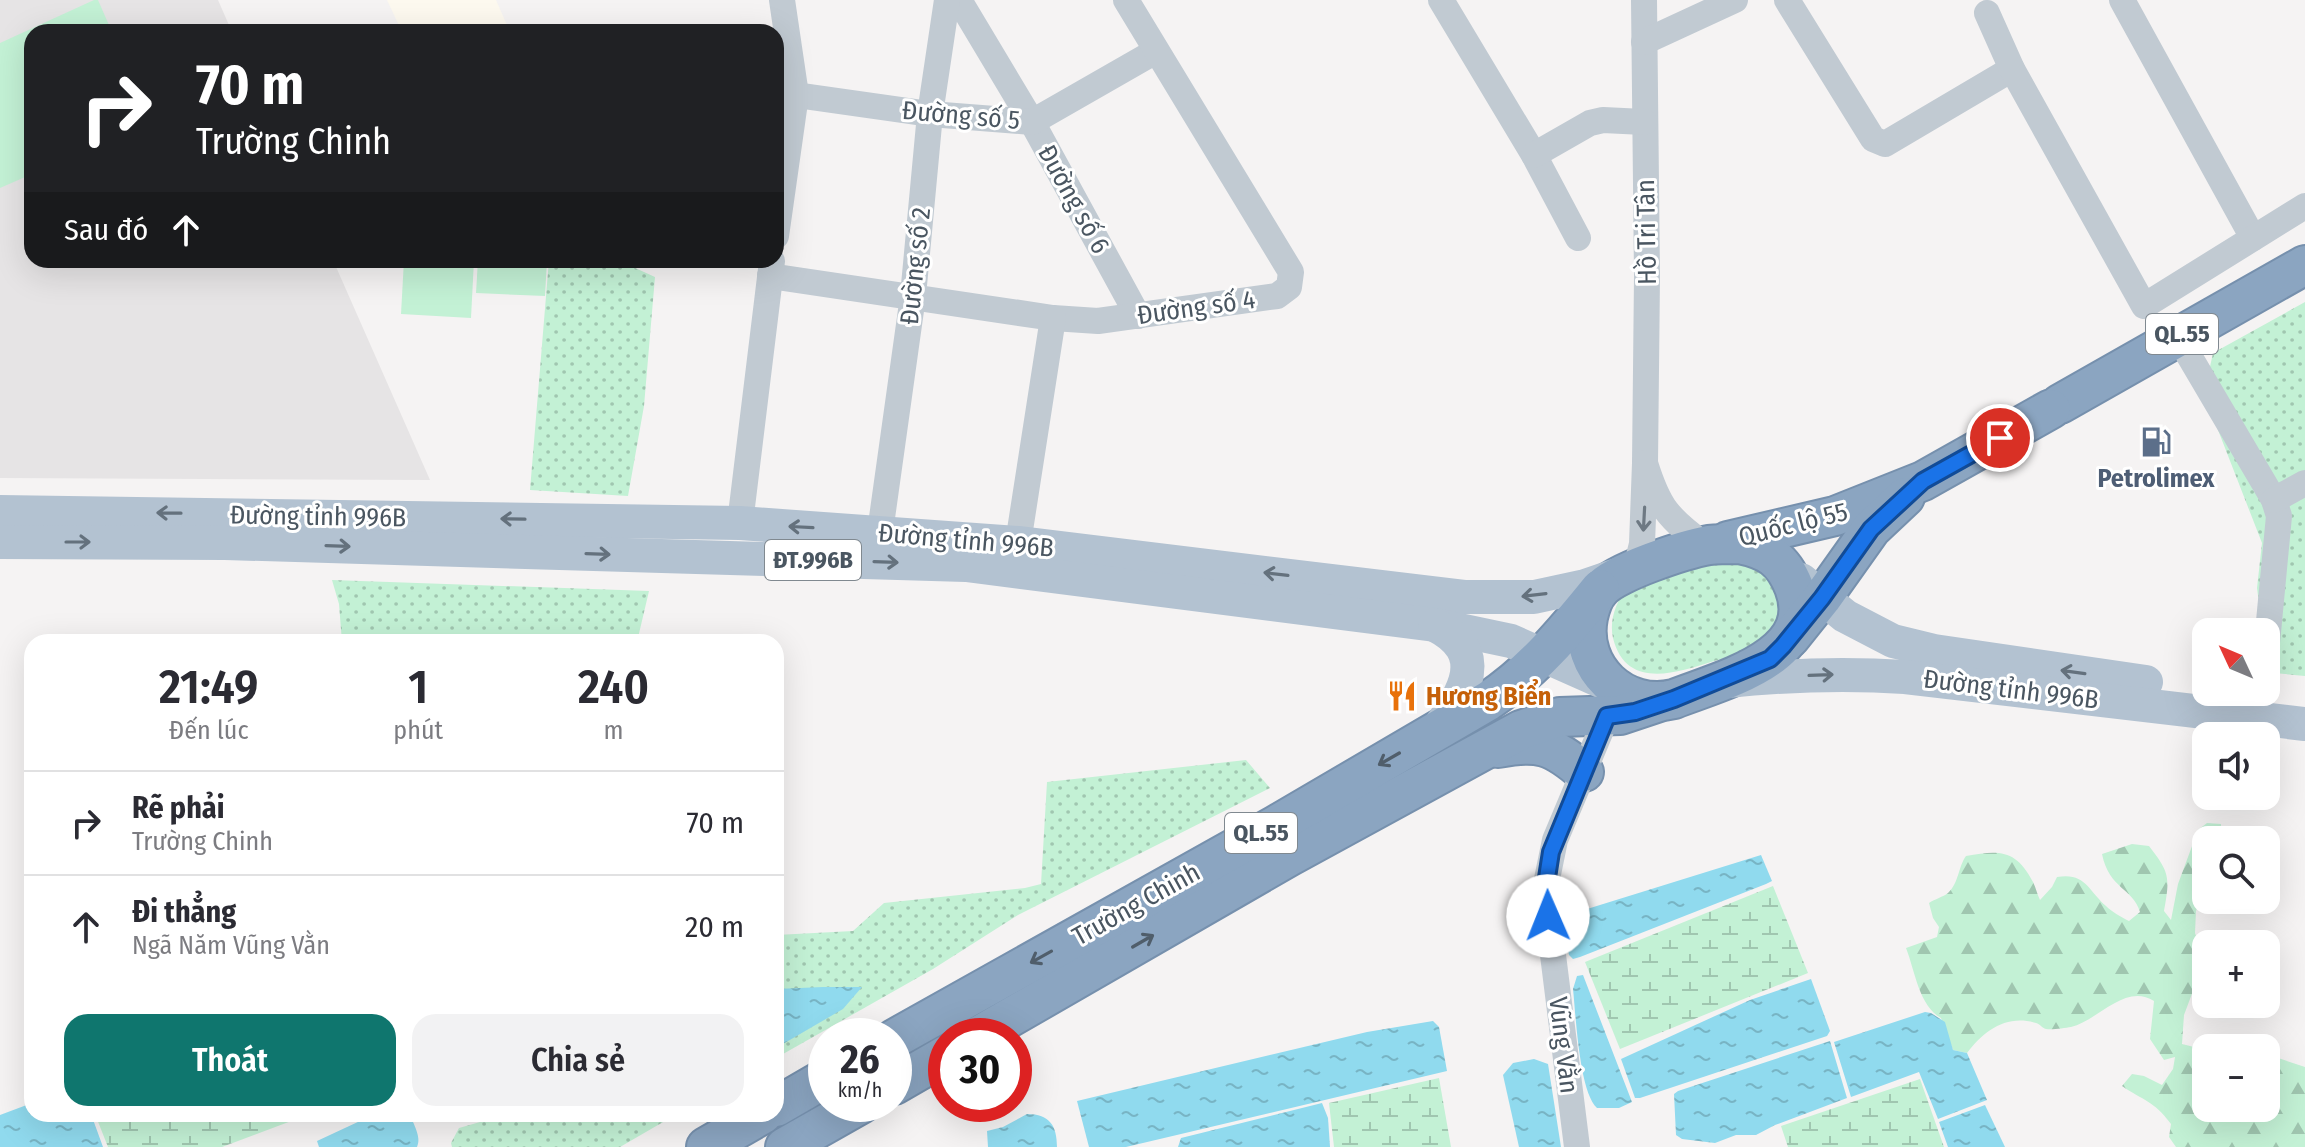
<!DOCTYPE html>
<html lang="vi">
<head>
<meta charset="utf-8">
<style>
	:root { --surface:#fff; --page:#f2f2f3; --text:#2b2b33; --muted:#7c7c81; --line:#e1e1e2; --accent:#0f766e }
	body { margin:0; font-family:"Fira Sans Condensed",sans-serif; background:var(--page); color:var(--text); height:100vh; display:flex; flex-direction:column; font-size:30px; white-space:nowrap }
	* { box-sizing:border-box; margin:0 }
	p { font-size:26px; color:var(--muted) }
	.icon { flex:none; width:44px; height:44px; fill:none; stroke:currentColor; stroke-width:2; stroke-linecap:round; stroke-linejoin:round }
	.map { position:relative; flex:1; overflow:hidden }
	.details { position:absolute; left:24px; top:634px; width:760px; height:488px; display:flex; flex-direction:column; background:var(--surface); border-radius:24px; box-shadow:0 8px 32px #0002 }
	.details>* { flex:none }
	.banner { position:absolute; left:24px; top:24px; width:760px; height:244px; border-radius:24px; box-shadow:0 8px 32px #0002; background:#202124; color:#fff; overflow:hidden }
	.needle { width:52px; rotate:314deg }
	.tools { position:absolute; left:2192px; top:618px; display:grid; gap:16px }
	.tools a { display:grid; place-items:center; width:88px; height:88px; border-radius:16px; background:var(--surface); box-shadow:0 8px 32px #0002; font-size:40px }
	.speed { position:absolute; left:808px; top:1018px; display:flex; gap:16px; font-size:40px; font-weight:700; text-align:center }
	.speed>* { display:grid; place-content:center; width:104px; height:104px; border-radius:50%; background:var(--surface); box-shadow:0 8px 32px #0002; line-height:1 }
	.speed small { font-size:20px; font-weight:400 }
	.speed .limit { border:12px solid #d22; background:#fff; color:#111 }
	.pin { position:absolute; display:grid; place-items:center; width:68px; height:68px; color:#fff; margin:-34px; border:4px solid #fff; border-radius:50%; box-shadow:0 2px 8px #0007 }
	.me { position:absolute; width:88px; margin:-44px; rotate:359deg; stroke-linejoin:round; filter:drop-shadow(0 0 6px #0008) }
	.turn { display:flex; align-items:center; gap:28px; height:168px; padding:0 40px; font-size:36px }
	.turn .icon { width:104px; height:104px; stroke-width:2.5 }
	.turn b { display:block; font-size:56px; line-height:68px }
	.then { display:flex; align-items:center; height:76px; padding:0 40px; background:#0003; gap:16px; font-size:30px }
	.eta { display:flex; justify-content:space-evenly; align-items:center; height:136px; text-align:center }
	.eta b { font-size:48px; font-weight:600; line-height:56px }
	.cta { display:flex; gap:16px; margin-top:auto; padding:16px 40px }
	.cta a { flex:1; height:92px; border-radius:24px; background:var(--accent); color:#fff; font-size:32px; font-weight:600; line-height:92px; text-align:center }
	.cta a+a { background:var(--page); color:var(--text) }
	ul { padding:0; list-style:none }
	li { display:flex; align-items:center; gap:24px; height:104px; padding:0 40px; border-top:2px solid var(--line) }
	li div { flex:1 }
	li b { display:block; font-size:30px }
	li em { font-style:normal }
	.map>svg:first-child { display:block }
	.commercial { fill:#fdf9ef }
	.education { fill:#e6e4e5 }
	.grass { fill:url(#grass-dots) }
	.forest { fill:url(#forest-firs) }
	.wetland { fill:url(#wetland-marsh) }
	.pitch { fill:#c3f1d5 }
	.water { fill:url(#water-ripples) }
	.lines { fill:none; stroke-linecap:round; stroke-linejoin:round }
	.highway-casing { stroke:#7690ad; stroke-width:42 }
	.minor { stroke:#c1cad2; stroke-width:26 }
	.major { stroke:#b3c2d1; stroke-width:34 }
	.highway { stroke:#8ba5c1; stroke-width:38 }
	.oneway { stroke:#64717d }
	.oneway2 { stroke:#6e7983 }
	.oneway3 { stroke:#505e6b }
	.route-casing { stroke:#114b97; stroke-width:20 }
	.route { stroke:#1a73e8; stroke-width:14 }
	.labels { text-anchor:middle; stroke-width:6; stroke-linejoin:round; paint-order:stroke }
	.shield { fill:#fff; stroke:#808990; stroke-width:2 }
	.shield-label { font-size:24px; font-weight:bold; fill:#4a5661 }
	.street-label { font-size:26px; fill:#4a5661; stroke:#fff }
	.service-label { font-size:26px; font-weight:bold; fill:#4e5e75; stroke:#fff }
	.food-label { font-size:26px; font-weight:bold; fill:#c56008; stroke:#fff; text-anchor:start }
</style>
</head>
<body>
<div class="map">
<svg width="2305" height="1147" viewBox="0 0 2305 1147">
	<defs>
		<pattern id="grass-dots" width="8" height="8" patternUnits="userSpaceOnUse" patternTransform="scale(2)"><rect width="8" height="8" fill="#c3f1d5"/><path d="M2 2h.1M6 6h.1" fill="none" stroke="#a0c6b0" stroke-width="1.8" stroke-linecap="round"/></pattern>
		<pattern id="forest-firs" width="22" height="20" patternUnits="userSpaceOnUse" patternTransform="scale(2)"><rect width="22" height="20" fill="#c3f1d5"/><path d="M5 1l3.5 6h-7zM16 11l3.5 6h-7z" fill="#a0c6b0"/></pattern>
		<pattern id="wetland-marsh" width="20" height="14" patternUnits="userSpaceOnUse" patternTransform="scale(2)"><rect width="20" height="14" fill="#c3f1d5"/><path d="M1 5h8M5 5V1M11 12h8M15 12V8" fill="none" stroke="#a0c6b0"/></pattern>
		<pattern id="water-ripples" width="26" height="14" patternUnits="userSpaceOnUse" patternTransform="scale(2)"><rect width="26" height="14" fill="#90daee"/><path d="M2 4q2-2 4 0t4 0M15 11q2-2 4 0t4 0" fill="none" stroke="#78b4c4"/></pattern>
	</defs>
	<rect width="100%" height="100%" fill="#f5f3f3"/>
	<path class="commercial" d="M387 0H496L510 32H402Z"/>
	<path class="education" d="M0 0H218L232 32H32V260H333L430 480 0 478Z"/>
	<g class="grass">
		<path d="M549 260H634L633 267 655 277 644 406 628 496 530 490Z"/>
		<path d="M2305 302V676L2274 673 2280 618 2261 619 2257 588 2262 543 2204 394 2213 353Z"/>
		<path d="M1731 557C1740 560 1752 562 1759 568 1775 581 1787 610 1775 629 1762 649 1731 656 1711 662 1676 673 1626 690 1613 638 1609 621 1616 600 1628 588Z"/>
		<path d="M332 580 649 591 637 642H342L339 604Z"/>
		<path d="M1246 760 1270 788 1018 915 933 969 776 1058V935L853 931 884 903 1025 888 1041 884 1047 782Z"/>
		<path d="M508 1114H677L620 1147H452L451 1143 459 1128Z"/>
	</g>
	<path class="forest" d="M2207 823 2221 824V840H2206V887L2196 911 2195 933 2201 950 2193 991 2184 1015 2182 1044 2206 1050V1108H2266V1054L2305 1067V1147H2176L2169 1137 2171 1124C2153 1100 2144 1101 2122 1086L2132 1074 2144 1076 2162 1085 2173 1069 2175 1057 2164 1060 2150 1039 2154 1001C2125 983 2099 1020 2071 1027 2065 1028 2052 1030 2046 1029 2042 1028 2040 1024 2036 1023 2006 1014 1984 1031 1967 1053L1953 1050 1941 1018C1919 1006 1915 971 1906 948L1937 937 1939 927 1933 918 1929 903C1935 899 1943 897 1948 893 1959 883 1958 867 1966 856 1999 850 2016 849 2033 882 2036 888 2037 894 2040 900L2052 887 2057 877C2085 872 2088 890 2106 906 2112 912 2121 917 2129 921L2140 912C2133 888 2109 889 2102 854L2132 844 2149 846C2170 873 2170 877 2164 911L2171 920 2178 884 2198 830Z"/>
	<g class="wetland">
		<path d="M1773 886 1808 973 1620 1049 1585 962Z"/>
		<path d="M1439 1078 1451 1147H1334L1329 1103Z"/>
		<path d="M1920 1079 1944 1147H1788L1781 1126Z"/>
		<path d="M95 1114H310L222 1147H108Z"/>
	</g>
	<g class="pitch">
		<path d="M94 0H98L112 32H32V174L0 188V43Z"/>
		<path d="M404 260H474L471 318 401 314Z"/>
		<path d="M478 260H547L545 296 476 293Z"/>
	</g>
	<g class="water">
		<path d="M1761 855 1772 881 1766 884 1580 957 1573 959 1569 955 1563 925 1571 914Z"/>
		<path d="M1583 975 1632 1102 1619 1108H1597C1579 1091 1576 1016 1573 989L1577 976Z"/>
		<path d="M1811 979 1830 1031 1827 1036 1640 1098H1635L1621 1059 1750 1000Z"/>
		<path d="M823 987H862L843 1009 776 1048V989Z"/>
		<path d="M1925 1012 1931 1013 1945 1022 1953 1050 1967 1053 1987 1100 1938 1119 1919 1072 1851 1097 1834 1042Z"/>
		<path d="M1433 1021 1439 1027 1447 1071 1126 1147H1089L1077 1101 1367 1032Z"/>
		<path d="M1830 1041 1847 1098 1775 1125 1756 1135H1736L1715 1143 1682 1139 1676 1135 1674 1094 1678 1091Z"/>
		<path d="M1534 1059 1548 1064 1561 1147H1519L1503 1075 1513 1063Z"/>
		<path d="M32 1103V1114H91L103 1147H0V1115Z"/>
		<path d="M1322 1103 1328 1118 1330 1147H1178L1181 1138Z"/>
		<path d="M1985 1105 2005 1147H1948L1939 1122Z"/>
		<path d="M375 1114H410C413 1124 422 1137 417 1147H319L317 1141Z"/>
		<path d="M1027 1114C1050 1114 1057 1126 1057 1147H988L987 1131 1003 1127Z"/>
	</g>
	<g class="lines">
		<g class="highway-casing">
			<g id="highway">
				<path d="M2060 404 2305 265"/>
				<path d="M1728 541 1835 516 1923 481 2051 409"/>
				<path d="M1739 544C1768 550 1783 559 1794 587 1821 657 1719 681 1674 699 1624 711 1578 668 1588 617 1590 608 1594 596 1601 589 1615 572 1686 549 1709 545 1719 544 1729 544 1739 544Z"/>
				<path d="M1790 638 1822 598 1871 529 1905 497"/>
				<path d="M1498 748C1538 740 1553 745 1584 772"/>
				<path d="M978 1036 1290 856 1521 730 1560 717 1620 715 1659 702"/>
				<path d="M894 1039 1276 825 1488 701C1533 671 1566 631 1600 589"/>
				<path d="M894 1085 946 1055"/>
				<path d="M776 1107 826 1078"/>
				<path d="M706 1147 763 1114"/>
				<path d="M785 1147 861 1104"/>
			</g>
		</g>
		<g class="minor">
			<path d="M959 0 1032 122 1138 316"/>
			<path d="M1441 0 1534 155 1578 238"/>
			<path d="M1644 0 1647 276 1645 463"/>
			<path d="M1787 0 1873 139 1885 144 2012 69"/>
			<path d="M2122 0 2253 238"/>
			<path d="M1987 13 2012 69 2144 306 2305 206"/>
			<path d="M1644 42 1735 0"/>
			<path d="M796 95 930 114 1032 122 1156 51"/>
			<path d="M1534 155 1590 123 1603 120 1644 122"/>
			<path d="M776 236 796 95 782 0"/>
			<path d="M770 276 1053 318 1098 321 1277 296 1289 287 1291 272 1126 0"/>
			<path d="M2178 337 2274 500 2279 516 2266 653"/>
			<path d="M2274 500 2305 483"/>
			<path d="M740 523 772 261"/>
			<path d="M880 532 913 296 930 114 947 0"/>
			<path d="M1018 543 1053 318"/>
			<path d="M1636 568 1642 544 1645 463C1659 508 1668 518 1706 546"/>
			<path d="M2261 696 2262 692"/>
			<path d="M1577 1147 1551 939 1546 884 1555 840 1607 716"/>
		</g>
		<g class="major">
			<path d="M0 512 740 523 1018 543 1464 597H1534L1585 586 1620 574"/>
			<path d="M0 542 225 543 966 565 1435 625 1511 641 1612 686"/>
			<path d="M1801 580 1845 616 1893 641 1934 651 2146 682"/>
			<path d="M1435 625C1490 653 1464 693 1438 729"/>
			<path d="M1727 681C1787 675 1845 673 1905 677L2305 724"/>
		</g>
		<use href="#highway" class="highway"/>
	</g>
	<defs><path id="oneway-shaft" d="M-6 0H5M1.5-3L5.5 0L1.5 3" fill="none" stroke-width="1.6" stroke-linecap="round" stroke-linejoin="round" transform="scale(2)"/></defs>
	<g class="oneway">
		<use href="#oneway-shaft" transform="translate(169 513) rotate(-179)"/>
		<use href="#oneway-shaft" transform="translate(513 519) rotate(-179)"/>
		<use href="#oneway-shaft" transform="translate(801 527) rotate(-177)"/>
		<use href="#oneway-shaft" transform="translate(78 542)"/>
		<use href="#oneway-shaft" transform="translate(338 546) rotate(2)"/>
		<use href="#oneway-shaft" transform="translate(598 554) rotate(2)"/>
		<use href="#oneway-shaft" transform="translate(886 562) rotate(2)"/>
		<use href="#oneway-shaft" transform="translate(1276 574) rotate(-173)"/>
		<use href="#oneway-shaft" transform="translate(1534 595) rotate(173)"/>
		<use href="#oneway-shaft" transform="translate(2073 672) rotate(-172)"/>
		<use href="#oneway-shaft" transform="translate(1821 675) rotate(-2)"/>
	</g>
	<use class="oneway2" href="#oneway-shaft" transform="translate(1644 519) rotate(93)"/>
	<g class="oneway3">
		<use href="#oneway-shaft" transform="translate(1389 759) rotate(150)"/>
		<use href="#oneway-shaft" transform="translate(1143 941) rotate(-30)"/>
		<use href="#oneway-shaft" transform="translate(1041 957) rotate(151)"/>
	</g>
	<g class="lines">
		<g class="route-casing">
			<path id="route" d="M1548 916 1546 884 1551 852 1607 716 1635 712 1674 699 1770 659 1783 646 1822 598 1871 529 1923 481 2000 438"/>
		</g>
		<use href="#route" class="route"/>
	</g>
	<defs>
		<g id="fuel-bare" transform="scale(2.4)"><path d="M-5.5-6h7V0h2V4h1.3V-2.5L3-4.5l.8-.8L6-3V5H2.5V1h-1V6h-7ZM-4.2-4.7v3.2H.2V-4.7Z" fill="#5c6f8a" stroke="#fff" stroke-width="2.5" paint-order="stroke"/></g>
		<g id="restaurant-bare" transform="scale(2.4)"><path d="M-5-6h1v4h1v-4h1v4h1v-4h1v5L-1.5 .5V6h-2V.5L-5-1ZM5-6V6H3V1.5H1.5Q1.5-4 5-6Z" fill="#e8710a" stroke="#fff" stroke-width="2.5" paint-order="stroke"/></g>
	</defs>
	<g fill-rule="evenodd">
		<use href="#fuel-bare" x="2156" y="442"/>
		<use href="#restaurant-bare" x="1402" y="696"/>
	</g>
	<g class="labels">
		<g class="shield">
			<rect x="2146" y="314" width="72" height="40" rx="6"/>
			<rect x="765" y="540" width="96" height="40" rx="6"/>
			<rect x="1225" y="813" width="72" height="40" rx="6"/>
		</g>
		<g class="shield-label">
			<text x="2182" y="342">QL.55</text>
			<text x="813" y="568">ĐT.996B</text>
			<text x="1261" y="841">QL.55</text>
		</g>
		<g class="street-label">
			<text transform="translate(961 115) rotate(5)" y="9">Đường số 5</text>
			<text transform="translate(1074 199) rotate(61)" y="9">Đường số 6</text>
			<text transform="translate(1646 232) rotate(-91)" y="9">Hồ Tri Tân</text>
			<text transform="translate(915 266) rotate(-84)" y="9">Đường số 2</text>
			<text transform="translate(1196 307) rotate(-8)" y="9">Đường số 4</text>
			<text transform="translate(318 516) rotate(1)" y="9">Đường tỉnh 996B</text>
			<text transform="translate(1793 524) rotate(-14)" y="9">Quốc lộ 55</text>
			<text transform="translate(966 540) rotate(5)" y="9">Đường tỉnh 996B</text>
			<text transform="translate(2011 689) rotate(7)" y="9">Đường tỉnh 996B</text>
			<text transform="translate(1136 904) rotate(-29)" y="9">Trường Chinh</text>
			<text transform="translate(1564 1045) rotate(83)" y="9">Vũng Vằn</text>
		</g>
		<g class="service-label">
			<text x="2156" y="487">Petrolimex</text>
		</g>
		<g class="food-label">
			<text x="1426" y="705">Hương Biển</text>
		</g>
	</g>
</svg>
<div class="tools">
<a><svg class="needle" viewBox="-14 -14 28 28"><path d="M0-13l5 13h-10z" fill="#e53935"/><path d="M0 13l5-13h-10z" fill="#7c7c81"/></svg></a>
<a><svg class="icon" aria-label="sound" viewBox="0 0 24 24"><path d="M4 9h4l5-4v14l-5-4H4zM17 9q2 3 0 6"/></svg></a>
<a><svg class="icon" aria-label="search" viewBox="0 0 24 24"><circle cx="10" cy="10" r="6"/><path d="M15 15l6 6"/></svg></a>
<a>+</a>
<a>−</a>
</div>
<div class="speed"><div>26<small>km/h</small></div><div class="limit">30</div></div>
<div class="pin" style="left:2000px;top:438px;background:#d93025"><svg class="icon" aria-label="arrive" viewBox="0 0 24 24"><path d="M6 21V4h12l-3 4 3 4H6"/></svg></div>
<svg class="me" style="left:1548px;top:916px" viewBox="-20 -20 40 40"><circle r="19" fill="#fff"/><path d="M0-13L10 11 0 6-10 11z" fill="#1a73e8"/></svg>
<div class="banner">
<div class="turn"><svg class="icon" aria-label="right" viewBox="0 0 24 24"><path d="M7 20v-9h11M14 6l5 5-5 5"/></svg><div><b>70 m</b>Trường Chinh</div></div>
<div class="then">Sau đó<svg class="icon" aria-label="ahead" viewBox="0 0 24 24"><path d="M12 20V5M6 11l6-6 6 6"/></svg></div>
</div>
<section class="details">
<div class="eta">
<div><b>21:49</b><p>Đến lúc</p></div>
<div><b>1</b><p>phút</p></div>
<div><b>240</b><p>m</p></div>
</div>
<ul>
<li><svg class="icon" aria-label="right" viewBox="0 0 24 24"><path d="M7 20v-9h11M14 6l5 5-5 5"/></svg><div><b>Rẽ phải</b><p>Trường Chinh</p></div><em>70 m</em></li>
<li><svg class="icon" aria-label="ahead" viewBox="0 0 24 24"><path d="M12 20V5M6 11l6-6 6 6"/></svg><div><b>Đi thẳng</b><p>Ngã Năm Vũng Vằn</p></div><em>20 m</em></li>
</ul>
<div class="cta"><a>Thoát</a><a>Chia sẻ</a></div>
</section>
</div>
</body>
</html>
